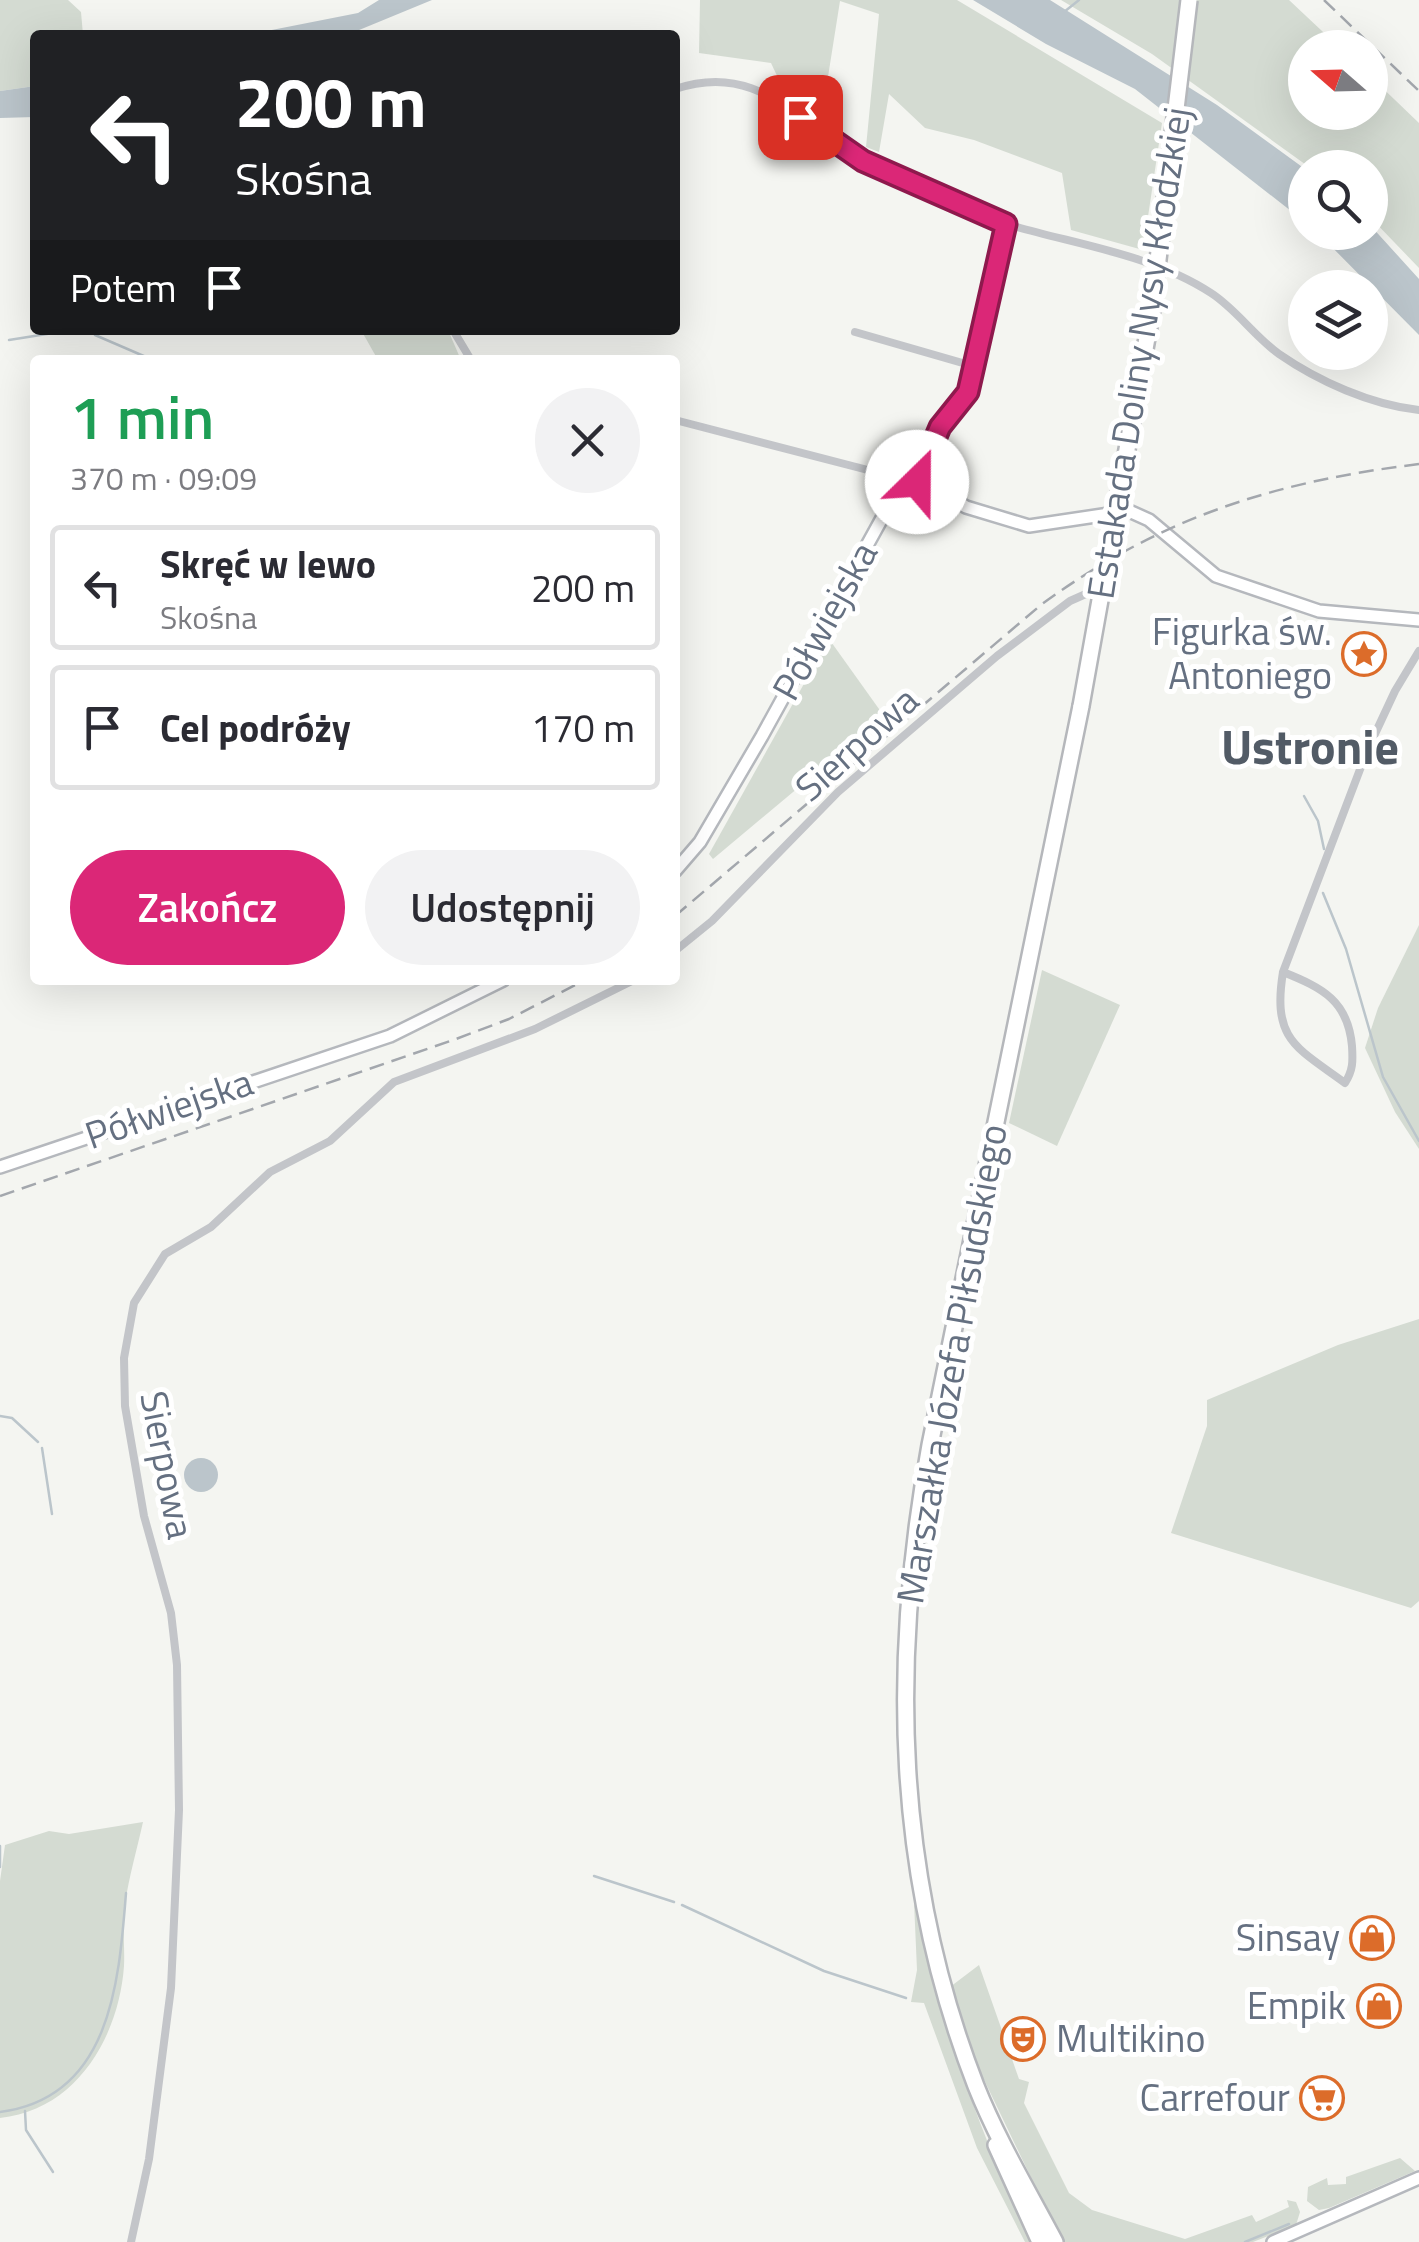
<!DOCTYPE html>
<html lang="pl">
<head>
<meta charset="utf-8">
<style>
	:root { --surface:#fff; --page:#f2f2f3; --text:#2b2b33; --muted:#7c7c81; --line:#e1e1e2; --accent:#db2777 }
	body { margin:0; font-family:"Titillium Web",sans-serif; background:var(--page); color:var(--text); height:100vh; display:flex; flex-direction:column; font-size:38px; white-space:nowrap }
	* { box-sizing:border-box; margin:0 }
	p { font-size:32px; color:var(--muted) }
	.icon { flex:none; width:55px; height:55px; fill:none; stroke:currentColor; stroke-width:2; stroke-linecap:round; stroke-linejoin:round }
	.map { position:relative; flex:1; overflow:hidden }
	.side { position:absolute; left:30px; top:355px; width:650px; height:630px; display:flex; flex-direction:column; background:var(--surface); border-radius:10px; box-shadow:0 10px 40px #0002 }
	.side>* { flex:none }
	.banner { position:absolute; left:30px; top:30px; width:650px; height:305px; border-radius:10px; box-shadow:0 10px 40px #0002; background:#202124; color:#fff; overflow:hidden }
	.needle { width:65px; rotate:290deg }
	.fabs { position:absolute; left:1288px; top:30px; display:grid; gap:20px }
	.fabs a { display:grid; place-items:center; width:100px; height:100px; border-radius:50%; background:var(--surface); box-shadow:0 10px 40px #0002; font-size:50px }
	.pin { position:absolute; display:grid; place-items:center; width:85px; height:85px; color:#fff; margin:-42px; border-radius:20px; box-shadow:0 5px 15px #0006 }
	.me { position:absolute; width:110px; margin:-55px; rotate:23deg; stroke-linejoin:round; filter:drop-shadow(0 0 8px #0008) }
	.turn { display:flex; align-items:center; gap:35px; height:210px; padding:0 40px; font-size:45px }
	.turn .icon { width:130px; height:130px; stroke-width:2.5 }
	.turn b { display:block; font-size:70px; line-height:85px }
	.then { display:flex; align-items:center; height:95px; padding:0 40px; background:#0003; gap:20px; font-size:38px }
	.round { display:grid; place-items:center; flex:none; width:105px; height:105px; border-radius:52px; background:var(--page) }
	.head { display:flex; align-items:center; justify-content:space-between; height:170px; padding:0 40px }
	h1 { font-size:60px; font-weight:600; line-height:75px; color:#1e9e55 }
	.action { display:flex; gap:20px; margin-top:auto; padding:20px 40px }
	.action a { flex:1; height:115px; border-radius:60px; background:var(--accent); color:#fff; font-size:40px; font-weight:600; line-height:115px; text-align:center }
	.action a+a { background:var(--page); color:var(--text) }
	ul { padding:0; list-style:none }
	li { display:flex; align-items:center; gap:30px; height:125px; margin:0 20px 15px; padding:0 20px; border:5px solid var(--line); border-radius:10px }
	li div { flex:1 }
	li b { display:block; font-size:38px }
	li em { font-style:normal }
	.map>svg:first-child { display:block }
	.green { fill:#d4dbd2 }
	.water { fill:#bbc5cb }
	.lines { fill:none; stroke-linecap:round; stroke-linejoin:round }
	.stream { stroke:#bbc5cb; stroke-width:2.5 }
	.secondary-casing { stroke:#b5b8bd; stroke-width:16 }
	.highway-casing { stroke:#b5b7bb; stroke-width:20 }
	.street { stroke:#c3c5c9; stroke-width:8 }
	.secondary { stroke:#fff; stroke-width:11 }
	.highway { stroke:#fff; stroke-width:15 }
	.rail { stroke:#a3a7ad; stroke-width:2.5; stroke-dasharray:15 8; stroke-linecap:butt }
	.highway-bridge-casing { stroke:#b5b7bb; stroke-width:20; stroke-linecap:butt }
	.highway-bridge { stroke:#fff; stroke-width:15 }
	.route-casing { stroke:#8e194d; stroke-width:25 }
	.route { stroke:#db2777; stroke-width:18 }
	.labels { text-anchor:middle; stroke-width:10; stroke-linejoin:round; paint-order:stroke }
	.street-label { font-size:38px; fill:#657081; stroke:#fff }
	.poi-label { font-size:38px; fill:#657081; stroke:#fff; text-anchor:end }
	.district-label { font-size:48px; font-weight:bold; fill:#525b66; stroke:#fff }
</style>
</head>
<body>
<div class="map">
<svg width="1419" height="2242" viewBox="0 0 1419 2242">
	<rect width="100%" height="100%" fill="#f4f5f1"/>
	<g class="green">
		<path d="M0 0H68L81 12 83 35H35V86L0 91Z"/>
		<path d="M700 0H957L1162 123 1143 250 1071 230 1062 173 974 140 925 128 889 94 879 152 866 147 879 14 840 1 821 121 787 97 771 63 699 53Z"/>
		<path d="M1061 0H1289L1339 47 1305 48V112H1370V76L1419 123V268L1370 217V168L1309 167 1152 54Z"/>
		<path d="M361 330H448L461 360H378Z"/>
		<path d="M829 639 884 716 713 859 709 854Z"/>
		<path d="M1419 925V1149L1395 1112 1365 1048 1378 1008Z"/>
		<path d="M1042 970 1120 1005 1057 1146 1009 1123Z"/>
		<path d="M1419 1319V1601L1411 1608 1171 1533 1207 1426V1400L1338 1345Z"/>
		<path d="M143 1822C137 1849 129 1877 125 1904 122 1924 125 1945 124 1966 119 2036 77 2110 0 2118V1881L5 1845 49 1831 69 1834Z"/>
		<path d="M914 1902C940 2021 979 2133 1032 2242H1025L977 2148 924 2003 911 2002 917 1970Z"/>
		<path d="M979 1965 1019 2079 1029 2082 1024 2103 1069 2193 1092 2210 1185 2239 1252 2215 1256 2222 1289 2207 1287 2200 1296 2202 1300 2212 1296 2225 1253 2242H1062L976 2063 950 1987Z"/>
		<path d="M1400 2158 1415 2171 1329 2208 1319 2210 1307 2201 1308 2187 1327 2178 1328 2185 1346 2184V2177Z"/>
	</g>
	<g class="water">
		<path d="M379 0H432L347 35H246L358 13Z"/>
		<path d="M973 0H1050L1217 105 1305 169V222L1135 89 1046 44Z"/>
		<path d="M35 86V117L0 118V91Z"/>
		<path d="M1370 225 1419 279V335L1318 233 1370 232Z"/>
		<circle cx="201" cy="1475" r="17"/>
	</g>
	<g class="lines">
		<g class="stream">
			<path d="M1064 12 1079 0"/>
			<path d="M95 335 153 360"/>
			<path d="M9 340 72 330"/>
			<path d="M1304 796 1318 821 1324 849"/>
			<path d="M1323 893 1346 949 1383 1077 1419 1141"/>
			<path d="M0 1416 12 1418 38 1442"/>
			<path d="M42 1448 52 1514"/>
			<path d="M0 1867V1846"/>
			<path d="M594 1876 674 1902"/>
			<path d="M682 1905 824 1971 906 1998"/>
			<path d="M25 2111 26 2130 53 2172"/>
			<path d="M0 2112C111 2098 119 1982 126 1893"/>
			<path d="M1245 2242 1289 2224"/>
		</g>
		<g class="secondary-casing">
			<g id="secondary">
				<path d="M675 871 700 842 762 736 886 511 910 483 936 488 966 507 1029 526 1129 511 1149 520 1216 576 1319 611 1419 620"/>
				<path d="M0 1167 390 1036 503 980"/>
				<path d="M1273 2242 1419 2178"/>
			</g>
		</g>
		<g class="highway-casing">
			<g id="highway">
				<path d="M996 2145 1040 2242"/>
				<path d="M1055 2242C1028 2191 997 2139 976 2086 895 1877 890 1663 930 1445L1081 706"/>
			</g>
		</g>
		<g class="street">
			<path d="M675 89C761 60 796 125 863 161 908 185 968 213 1017 227 1080 245 1155 256 1211 293 1236 309 1254 336 1279 354 1318 381 1371 405 1419 410"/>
			<path d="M453 330 471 360"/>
			<path d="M855 332 973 366"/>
			<path d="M675 420 891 476 904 486"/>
			<path d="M917 482 940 427 968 392 1006 224"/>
			<path d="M675 951 712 921 838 792 997 656 1070 601 1088 593"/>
			<path d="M1283 972C1323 988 1348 1001 1352 1046 1353 1062 1353 1070 1345 1083 1296 1047 1272 1040 1283 972L1367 751 1395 691 1419 651"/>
			<path d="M131 2242 149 2159 171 1988 179 1810 177 1665 171 1613 144 1516 125 1406 124 1358 134 1303 165 1254 211 1227 270 1172 330 1141 394 1082 535 1029 634 980"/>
		</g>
		<use href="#secondary" class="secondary"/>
		<use href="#highway" class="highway"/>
		<g class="rail">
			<path d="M1324 0 1419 91"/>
			<path d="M675 916 1042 604C1162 517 1273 482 1419 464"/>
			<path d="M0 1196 456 1039 509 1019 585 980"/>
		</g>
		<g class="highway-bridge-casing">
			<path id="highway-bridge" d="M1081 706 1152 310 1189 0"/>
		</g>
		<use href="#highway-bridge" class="highway-bridge"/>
	</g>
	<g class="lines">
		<g class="route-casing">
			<path id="route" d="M800 117 863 161 1006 224 968 392 940 427 917 482"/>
		</g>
		<use href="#route" class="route"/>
	</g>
	<defs>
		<g id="sight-ring" transform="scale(2.25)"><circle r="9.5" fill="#fff" stroke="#dc6c2a" stroke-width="1.5"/><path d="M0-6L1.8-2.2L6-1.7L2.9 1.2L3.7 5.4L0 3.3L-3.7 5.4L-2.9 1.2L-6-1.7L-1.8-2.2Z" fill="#dc6c2a"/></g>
		<g id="shop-ring" transform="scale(2.25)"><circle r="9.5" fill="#fff" stroke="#dc6c2a" stroke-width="1.5"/><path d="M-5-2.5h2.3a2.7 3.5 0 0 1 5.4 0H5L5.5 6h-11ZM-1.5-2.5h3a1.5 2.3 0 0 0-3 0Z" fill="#dc6c2a"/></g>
		<g id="theatre-ring" transform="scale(2.25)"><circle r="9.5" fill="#fff" stroke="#dc6c2a" stroke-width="1.5"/><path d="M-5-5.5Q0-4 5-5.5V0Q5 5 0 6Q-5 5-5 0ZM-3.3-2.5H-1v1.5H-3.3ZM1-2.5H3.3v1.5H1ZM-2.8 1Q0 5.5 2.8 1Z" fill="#dc6c2a"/></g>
		<g id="supermarket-ring" transform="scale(2.25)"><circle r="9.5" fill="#fff" stroke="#dc6c2a" stroke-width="1.5"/><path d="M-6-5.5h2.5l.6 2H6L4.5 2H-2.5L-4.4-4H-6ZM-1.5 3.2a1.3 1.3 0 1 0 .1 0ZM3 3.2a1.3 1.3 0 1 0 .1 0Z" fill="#dc6c2a"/></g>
	</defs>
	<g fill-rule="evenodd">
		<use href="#sight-ring" x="1364" y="654"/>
		<use href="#shop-ring" x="1372" y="1938"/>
		<use href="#shop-ring" x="1379" y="2006"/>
		<use href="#theatre-ring" x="1023" y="2039"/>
		<use href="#supermarket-ring" x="1322" y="2098"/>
	</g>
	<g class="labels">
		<g class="street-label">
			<text transform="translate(1139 353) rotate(-81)" y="13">Estakada Doliny Nysy Kłodzkiej</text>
			<text transform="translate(825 621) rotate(-61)" y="13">Półwiejska</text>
			<text transform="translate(857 744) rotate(-42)" y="13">Sierpowa</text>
			<text transform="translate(169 1109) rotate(-19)" y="13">Półwiejska</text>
			<text transform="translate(952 1364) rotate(-80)" y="13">Marszałka Józefa Piłsudskiego</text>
			<text transform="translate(167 1465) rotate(79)" y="13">Sierpowa</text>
		</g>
		<g class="poi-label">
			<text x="1332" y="645">Figurka św.<tspan x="1332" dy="44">Antoniego</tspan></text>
			<text x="1340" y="1951">Sinsay</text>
			<text x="1346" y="2019">Empik</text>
			<text x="1056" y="2052" text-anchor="start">Multikino</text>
			<text x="1290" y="2111">Carrefour</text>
		</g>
		<g class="district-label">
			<text x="1310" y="764">Ustronie</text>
		</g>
	</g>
</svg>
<div class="fabs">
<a><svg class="needle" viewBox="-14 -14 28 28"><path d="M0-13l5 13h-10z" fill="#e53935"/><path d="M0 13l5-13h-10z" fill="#7c7c81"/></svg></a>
<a><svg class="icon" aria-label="search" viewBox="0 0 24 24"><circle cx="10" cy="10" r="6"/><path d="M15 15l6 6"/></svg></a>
<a><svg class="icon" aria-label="layers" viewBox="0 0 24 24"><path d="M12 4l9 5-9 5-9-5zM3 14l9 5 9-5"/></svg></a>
</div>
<div class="pin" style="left:800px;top:117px;background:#d93025"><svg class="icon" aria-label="arrive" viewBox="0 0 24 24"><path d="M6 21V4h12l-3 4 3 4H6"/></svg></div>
<svg class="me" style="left:917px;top:482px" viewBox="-20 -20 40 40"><circle r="19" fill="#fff"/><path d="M0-13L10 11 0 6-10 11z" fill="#db2777"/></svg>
<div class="banner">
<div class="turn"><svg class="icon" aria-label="left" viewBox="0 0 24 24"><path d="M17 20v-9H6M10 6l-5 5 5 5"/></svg><div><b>200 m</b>Skośna</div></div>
<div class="then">Potem<svg class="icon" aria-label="arrive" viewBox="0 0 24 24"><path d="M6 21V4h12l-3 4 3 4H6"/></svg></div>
</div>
<section class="side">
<div class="head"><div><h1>1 min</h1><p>370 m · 09:09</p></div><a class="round"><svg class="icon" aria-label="close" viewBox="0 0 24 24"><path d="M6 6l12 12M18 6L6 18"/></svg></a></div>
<ul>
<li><svg class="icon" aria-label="left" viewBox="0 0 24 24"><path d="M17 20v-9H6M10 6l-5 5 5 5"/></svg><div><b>Skręć w lewo</b><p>Skośna</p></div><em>200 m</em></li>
<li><svg class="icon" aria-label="arrive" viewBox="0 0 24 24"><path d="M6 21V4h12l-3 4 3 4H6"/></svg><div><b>Cel podróży</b></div><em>170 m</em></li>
</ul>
<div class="action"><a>Zakończ</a><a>Udostępnij</a></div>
</section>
</div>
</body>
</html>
